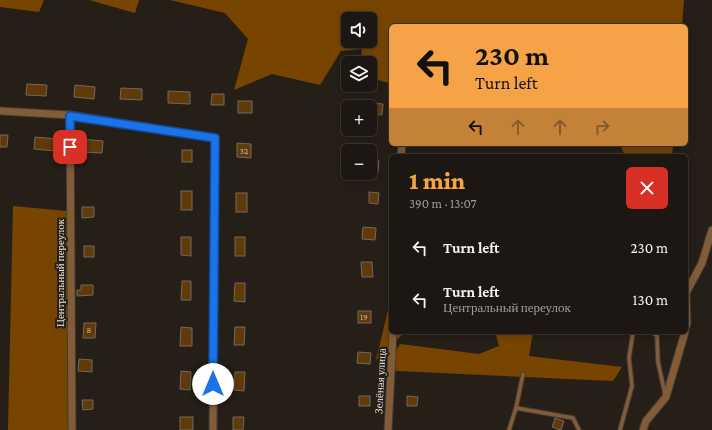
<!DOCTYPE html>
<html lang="en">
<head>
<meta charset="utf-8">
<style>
	:root { --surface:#1c1712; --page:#25201b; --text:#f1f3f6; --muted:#a09f9f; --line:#3a3632; --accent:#f6a247 }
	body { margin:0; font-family:"Crimson Pro",serif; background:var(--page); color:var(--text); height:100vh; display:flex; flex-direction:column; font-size:15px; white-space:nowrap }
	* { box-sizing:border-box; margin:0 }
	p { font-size:13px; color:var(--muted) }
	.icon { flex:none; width:22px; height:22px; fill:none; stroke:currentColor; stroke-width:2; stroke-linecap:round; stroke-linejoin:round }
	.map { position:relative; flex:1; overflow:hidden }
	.details { position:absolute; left:389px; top:154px; width:299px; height:180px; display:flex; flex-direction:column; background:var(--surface); border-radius:6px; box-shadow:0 2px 10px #0003,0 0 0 1px var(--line) }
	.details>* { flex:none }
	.banner { position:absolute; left:389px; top:24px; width:299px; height:122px; border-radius:6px; box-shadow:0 2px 10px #0003,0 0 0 1px var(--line); background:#f6a247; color:#111; overflow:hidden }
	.buttons { position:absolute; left:341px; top:12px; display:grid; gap:8px }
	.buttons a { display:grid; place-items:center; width:36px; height:36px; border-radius:6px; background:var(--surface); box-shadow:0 2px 10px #0003,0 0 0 1px var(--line); font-size:20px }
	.pin { position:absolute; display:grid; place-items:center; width:34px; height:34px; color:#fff; margin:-17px; border-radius:8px; box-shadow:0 2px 6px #0006 }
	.me { position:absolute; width:44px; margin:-22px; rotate:0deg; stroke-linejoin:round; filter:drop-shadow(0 0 3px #0008) }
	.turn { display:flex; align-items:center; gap:14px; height:84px; padding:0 20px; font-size:18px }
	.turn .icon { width:52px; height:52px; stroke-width:2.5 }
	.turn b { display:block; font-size:28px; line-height:34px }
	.lanes { display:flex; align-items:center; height:38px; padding:0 20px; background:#0003; justify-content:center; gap:20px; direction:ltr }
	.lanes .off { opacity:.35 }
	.round { display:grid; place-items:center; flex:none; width:42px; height:42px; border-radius:6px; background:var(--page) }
	.headline { display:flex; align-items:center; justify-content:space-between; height:68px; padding:0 20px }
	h1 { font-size:24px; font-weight:800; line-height:30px; color:var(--accent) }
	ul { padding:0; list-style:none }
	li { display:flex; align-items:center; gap:12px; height:52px; padding:0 20px }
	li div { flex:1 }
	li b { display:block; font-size:15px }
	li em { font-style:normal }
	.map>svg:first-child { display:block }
	.forest { fill:#784500; fill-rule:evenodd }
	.building { fill:#613a0a; stroke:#716860 }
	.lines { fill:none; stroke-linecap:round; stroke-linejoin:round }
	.service-casing { stroke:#413b34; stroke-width:5.5 }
	.minor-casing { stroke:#413b34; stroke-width:9 }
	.service { stroke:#825c37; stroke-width:3.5 }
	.minor { stroke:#825c37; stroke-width:7 }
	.route-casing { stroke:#114b97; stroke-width:10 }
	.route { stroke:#1a73e8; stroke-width:7 }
	.labels { text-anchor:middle; stroke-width:4; stroke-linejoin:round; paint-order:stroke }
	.number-label { font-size:9px; fill:#c7baaa }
	.street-label { font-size:11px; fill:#e9e4df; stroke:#261f18 }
</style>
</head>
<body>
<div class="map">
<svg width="712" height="430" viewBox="0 0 712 430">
	<rect width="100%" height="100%" fill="#261f18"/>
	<g class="forest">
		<path d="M0 0H44L39 12 0 7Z"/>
		<path d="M89 0H139L135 13Z"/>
		<path d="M170 0H684L682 26H391V94L389 83 370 78V63H360L362 49 341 51 320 85 272 74 234 90 248 39 225 13ZM348 19H370V41H348Z"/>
		<path d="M620 144H673L672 156H625Z"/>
		<path d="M13 206 67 211 68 430H8Z"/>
		<path d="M391 303V332H405L376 360 389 306Z"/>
		<path d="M495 332H533L529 356 622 367 613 381 397 371 387 366 400 344 479 354 499 346Z"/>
	</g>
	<g class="building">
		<path d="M27 84 47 85 46 96 26 95Z"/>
		<path d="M75 85 95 87 94 99 74 97Z"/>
		<path d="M121 88 142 89V100L120 99Z"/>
		<path d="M168 91 190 92V104L168 103Z"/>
		<path d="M212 94H224V105H211Z"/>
		<rect x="238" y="101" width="14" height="12"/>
		<path d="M372 103 383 104 382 115 371 114Z"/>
		<path d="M0 135H8L7 147H0Z"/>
		<path d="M35 137 57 139 56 151 34 149Z"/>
		<path d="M82 139 103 141 102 153 81 152Z"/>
		<path d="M237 143 251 144V158L237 157Z"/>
		<rect x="182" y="150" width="10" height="12"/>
		<path d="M370 160 379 161 378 172 370 171Z"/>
		<rect x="181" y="191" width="11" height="19"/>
		<path d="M369 192 379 193 378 204 369 203Z"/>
		<rect x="236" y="193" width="11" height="19"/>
		<path d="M82 207H94V217L82 218Z"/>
		<path d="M363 227 376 228 375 240 362 239Z"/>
		<path d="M181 237H191V256L181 255Z"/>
		<rect x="235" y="237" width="10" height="19"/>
		<rect x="84" y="246" width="10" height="11"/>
		<path d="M361 262H372L373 277H362Z"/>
		<path d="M182 281H191V300H181Z"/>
		<path d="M235 283H245V302L234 301Z"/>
		<path d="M81 285H93V295L77 296V290H81Z"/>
		<rect x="358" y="311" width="13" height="12"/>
		<path d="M84 323H96L95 338H83Z"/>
		<path d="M181 327 192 328V346H180Z"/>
		<path d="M235 327H245L244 345H234Z"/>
		<path d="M358 352 371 353 370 364 357 363Z"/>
		<path d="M79 359 92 360V372L78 371Z"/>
		<path d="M181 371 191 372 190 390 180 389Z"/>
		<path d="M235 372H245L244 391 234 390Z"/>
		<rect x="359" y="396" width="11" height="10"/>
		<path d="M407 396 418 397 417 406H407Z"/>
		<path d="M82 400H93V409L83 410Z"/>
		<rect x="180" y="417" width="13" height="13"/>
		<path d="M233 417H244L243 430H233Z"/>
		<path d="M555 418 564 421 561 430 552 427Z"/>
	</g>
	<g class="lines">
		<g class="service-casing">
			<g id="service">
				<path d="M652 332 657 336 658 362 665 394"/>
				<path d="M516 408 523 374"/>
				<path d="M509 430 516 408 573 418 579 430"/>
				<path d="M620 430 632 386 629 358 633 332"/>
			</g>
		</g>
		<g class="minor-casing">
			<g id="minor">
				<path d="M0 111 70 115 215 138 213 430"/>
				<path d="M70 115 72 430"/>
				<path d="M401 156 402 144"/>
				<path d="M686 327 687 323 686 293 702 263 712 230"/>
				<path d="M388 430 393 332"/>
				<path d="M643 430 646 421 666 397 685 332"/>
			</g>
		</g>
		<use href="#service" class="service"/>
		<use href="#minor" class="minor"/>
	</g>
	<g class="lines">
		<g class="route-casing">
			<path id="route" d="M70 147V116L215 138 213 384"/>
		</g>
		<use href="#route" class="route"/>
	</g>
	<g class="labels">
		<g class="number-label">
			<text x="244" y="154">32</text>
			<text x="364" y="320">19</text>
			<text x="89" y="333">8</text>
		</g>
		<g class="street-label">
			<text transform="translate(60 273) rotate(-90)" y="4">Центральный переулок</text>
			<text transform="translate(380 381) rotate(-87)" y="4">Зелёная улица</text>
		</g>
	</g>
</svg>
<div class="buttons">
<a><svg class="icon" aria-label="sound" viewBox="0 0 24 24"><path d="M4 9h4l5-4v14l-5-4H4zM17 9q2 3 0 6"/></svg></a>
<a><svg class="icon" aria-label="layers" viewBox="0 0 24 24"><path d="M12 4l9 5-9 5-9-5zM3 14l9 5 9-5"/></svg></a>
<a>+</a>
<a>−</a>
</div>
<div class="pin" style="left:70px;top:147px;background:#d93025"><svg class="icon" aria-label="arrive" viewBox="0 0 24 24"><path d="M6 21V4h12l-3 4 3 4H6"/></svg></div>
<svg class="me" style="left:213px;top:384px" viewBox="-20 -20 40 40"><circle r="19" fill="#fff"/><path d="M0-13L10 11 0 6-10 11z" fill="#1a73e8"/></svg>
<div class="banner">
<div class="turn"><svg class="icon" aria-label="left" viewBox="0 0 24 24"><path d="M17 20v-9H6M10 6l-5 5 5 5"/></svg><div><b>230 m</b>Turn left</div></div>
<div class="lanes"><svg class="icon" aria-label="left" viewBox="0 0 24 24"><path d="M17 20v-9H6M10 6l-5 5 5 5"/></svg><svg class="icon off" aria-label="ahead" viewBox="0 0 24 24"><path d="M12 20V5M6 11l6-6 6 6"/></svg><svg class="icon off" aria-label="ahead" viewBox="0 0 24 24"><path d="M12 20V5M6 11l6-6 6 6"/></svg><svg class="icon off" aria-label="right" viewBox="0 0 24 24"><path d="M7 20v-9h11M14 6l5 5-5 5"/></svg></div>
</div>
<section class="details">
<div class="headline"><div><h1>1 min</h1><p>390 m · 13:07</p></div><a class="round" style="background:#d93025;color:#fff"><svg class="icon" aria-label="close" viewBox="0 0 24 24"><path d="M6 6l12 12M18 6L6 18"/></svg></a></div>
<ul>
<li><svg class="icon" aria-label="left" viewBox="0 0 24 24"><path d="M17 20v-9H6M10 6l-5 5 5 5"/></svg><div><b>Turn left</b></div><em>230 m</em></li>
<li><svg class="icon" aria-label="left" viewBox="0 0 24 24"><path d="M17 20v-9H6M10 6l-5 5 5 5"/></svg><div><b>Turn left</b><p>Центральный переулок</p></div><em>130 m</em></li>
</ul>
</section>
</div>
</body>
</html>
